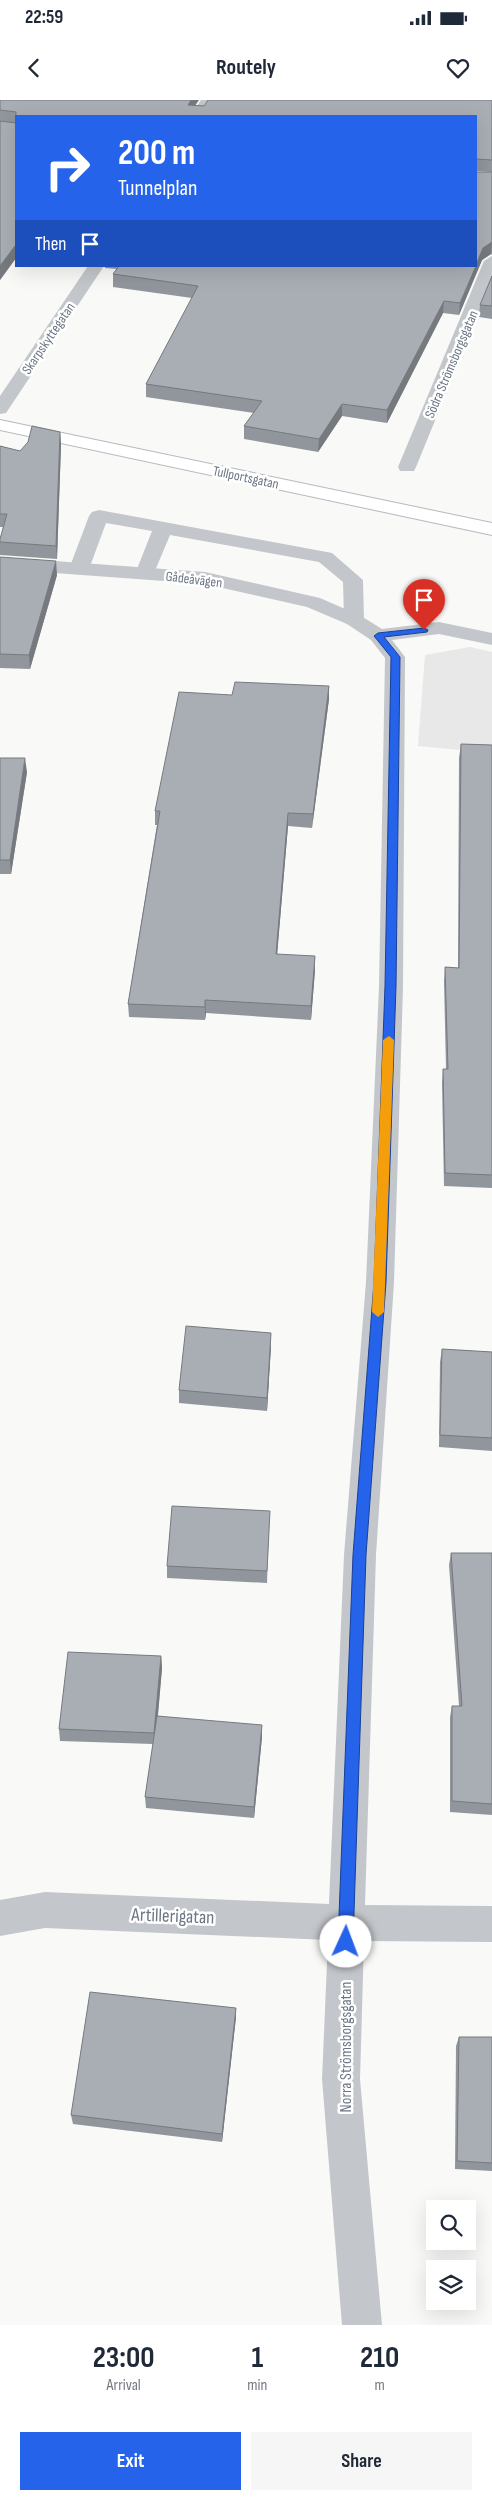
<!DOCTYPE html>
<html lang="en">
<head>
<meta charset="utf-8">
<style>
	:root { --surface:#fff; --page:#f6f6f7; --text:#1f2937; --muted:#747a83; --accent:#2563eb }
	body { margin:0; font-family:"Sofia Sans Condensed",sans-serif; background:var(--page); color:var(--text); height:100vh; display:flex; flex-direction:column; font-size:19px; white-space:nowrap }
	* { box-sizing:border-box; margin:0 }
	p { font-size:16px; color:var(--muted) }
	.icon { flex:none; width:28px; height:28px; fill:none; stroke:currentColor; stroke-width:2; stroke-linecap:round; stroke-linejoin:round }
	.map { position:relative; height:2225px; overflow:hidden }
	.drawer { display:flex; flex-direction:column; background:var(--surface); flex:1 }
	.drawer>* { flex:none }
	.hud { position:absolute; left:15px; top:15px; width:462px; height:152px; border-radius:0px; box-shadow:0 5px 20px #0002; background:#2563eb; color:#fff; overflow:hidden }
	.tools { position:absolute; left:426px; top:2100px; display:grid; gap:10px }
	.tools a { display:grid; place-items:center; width:50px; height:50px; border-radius:0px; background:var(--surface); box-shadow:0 5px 20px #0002; font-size:25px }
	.pin { position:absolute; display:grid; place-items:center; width:42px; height:42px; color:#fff; margin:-51px -21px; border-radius:50% 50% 50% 0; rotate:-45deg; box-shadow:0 0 5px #0007 }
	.pin .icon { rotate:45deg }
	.me { position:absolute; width:55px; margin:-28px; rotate:2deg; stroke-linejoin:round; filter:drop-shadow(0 0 4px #0008) }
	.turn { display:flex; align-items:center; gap:18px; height:105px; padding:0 20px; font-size:22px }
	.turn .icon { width:65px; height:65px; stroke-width:2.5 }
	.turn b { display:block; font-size:35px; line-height:42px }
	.then { display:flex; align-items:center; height:48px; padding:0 20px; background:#0003; gap:10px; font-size:19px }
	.eta { display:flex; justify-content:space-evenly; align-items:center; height:85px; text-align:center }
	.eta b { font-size:30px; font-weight:700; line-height:35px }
	.primary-button { display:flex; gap:10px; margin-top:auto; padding:10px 20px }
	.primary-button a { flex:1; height:58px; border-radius:0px; background:var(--accent); color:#fff; font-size:20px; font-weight:700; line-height:58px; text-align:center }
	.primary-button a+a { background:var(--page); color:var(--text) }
	.status { display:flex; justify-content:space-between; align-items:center; height:35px; padding:0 25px; background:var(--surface); direction:ltr }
	.status svg { height:14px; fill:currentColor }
	header { display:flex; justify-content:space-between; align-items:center; height:65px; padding:0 20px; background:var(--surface); font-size:22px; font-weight:700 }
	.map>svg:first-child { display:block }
	.built { fill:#e7e8e7 }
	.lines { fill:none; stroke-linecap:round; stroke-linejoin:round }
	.secondary-casing { stroke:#b6b9be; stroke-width:2 }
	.service { fill:#c3c6ca; fill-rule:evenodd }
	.minor { fill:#c3c6ca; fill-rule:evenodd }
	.secondary { fill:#fff; fill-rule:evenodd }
	.wall { fill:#91969c }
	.shaded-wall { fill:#767a7f }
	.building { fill:#a9aeb5; stroke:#767a7f }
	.route { fill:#2563eb; stroke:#184099 }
	.slow { fill:#f59e0b }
	.labels { text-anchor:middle; stroke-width:5; stroke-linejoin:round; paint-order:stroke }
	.far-street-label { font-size:14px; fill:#6b7685; stroke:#fff }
	.street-label { font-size:16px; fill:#6b7685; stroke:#fff }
	.near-street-label { font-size:19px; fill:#6b7685; stroke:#fff }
</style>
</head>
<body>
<div class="status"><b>22:59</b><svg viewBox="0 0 49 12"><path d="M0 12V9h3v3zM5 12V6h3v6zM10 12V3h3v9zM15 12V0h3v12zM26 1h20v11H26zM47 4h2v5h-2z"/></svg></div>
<header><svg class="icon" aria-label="back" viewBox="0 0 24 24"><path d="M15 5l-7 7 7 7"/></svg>Routely<svg class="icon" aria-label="heart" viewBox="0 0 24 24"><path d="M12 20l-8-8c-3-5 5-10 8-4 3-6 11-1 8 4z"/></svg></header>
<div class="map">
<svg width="492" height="2225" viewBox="0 0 492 2225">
	<rect width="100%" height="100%" fill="#f9f9f7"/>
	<path class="built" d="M470 547 492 552V653L418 646 425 555Z"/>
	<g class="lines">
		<g class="secondary-casing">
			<path id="secondary" d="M0 320 492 423V435L0 330Z"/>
		</g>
		<path class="service" d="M99 410 332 453 363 480 364 520 361 524 354 526 347 524 344 520 343 482 319 462 170 435 152 478H138L135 474 152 431 106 423 89 469 86 473H72L69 469 89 416 92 412Z"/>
		<g class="minor">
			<path d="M201 0H215L204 16H190Z"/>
			<path d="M492 156V181L416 367 414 371H400L398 367 484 161Z"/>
			<path d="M88 166H104L6 313 0 314V296Z"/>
			<path d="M0 457 205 472 320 498 361 516 382 529 439 522 492 533V545L439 534 392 540 405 557 403 887 394 1182 376 1455 365 1805 492 1806V1842L364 1841 360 1979 382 2225H342L322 1979 328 1840 45 1828 0 1836V1800L45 1792 329 1804 344 1455 366 1182 379 887 385 558 371 540 347 524 307 507 205 484 0 469Z"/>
		</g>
		<use href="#secondary" class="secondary"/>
	</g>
	<g class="wall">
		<path d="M0 0 204 6 492 0V72L476 71V16H16V158L0 180Z"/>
		<path d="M492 72V155L491 154 482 160 459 215 443 213 387 323 342 316 318 352 244 339V326L254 313 146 297V284L192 198 113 187V174L117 169 105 168V166H476Z"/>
		<path d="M492 176V219L479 217 480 205Z"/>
		<path d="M60 332 61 345 57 459 0 455V439L3 427H0V346L20 351Z"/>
		<path d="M0 457 57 475 30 569 0 568Z"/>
		<path d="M329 586V599L312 728 288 726 277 854 315 870 311 920 206 913 205 920 129 917 128 904 157 725H155V711L232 595Z"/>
		<path d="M461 644 492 645V1088L444 1086 442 983 443 969H446L444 881 445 867 458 868 459 658Z"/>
		<path d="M0 658 27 672 11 774H0Z"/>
		<path d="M271 1246 267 1311 179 1303V1290Z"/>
		<path d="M442 1249 492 1252V1351L439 1347 440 1262Z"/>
		<path d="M269 1424 267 1483 167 1478V1466Z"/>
		<path d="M451 1453H492V1715L450 1712V1617L452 1606H459L449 1465Z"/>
		<path d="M161 1556 162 1568 158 1616 262 1637 254 1718 146 1708 145 1697 153 1644 60 1641 59 1629Z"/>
		<path d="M236 1908V1917L222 2042 73 2024 71 2015Z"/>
		<path d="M459 1937H492V2071L455 2069 456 1946Z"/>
	</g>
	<g class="shaded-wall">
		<path d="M191 0H199L188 16V5Z"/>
		<path d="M492 142 491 154 482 160 459 215 460 203 483 148Z"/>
		<path d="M15 146 16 158 0 180V166Z"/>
		<path d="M444 201 443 213 387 323V310Z"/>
		<path d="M342 304V316L318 352 319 339Z"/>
		<path d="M60 332 61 345 57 459 56 446Z"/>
		<path d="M56 461 57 475 30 569 29 555Z"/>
		<path d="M329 586V599L312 728 313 714Z"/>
		<path d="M25 658 27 672 11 774 10 760Z"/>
		<path d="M288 713V726L276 868V854Z"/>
		<path d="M315 856V870L311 920V906Z"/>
		<path d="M205 900 206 913 205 920Z"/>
		<path d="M271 1233V1246L267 1311V1298Z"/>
		<path d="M161 1556 162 1568 155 1645 154 1633Z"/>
		<path d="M262 1625V1637L254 1718V1707Z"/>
		<path d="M236 1908V1917L222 2042V2034Z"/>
	</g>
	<g class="building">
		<path d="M0 0H191L188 5 204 6 208 0H492V60L476 59V16H16V12L0 10Z"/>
		<path d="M0 21 16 23V146H15L0 166Z"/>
		<path d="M476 72H492V142L483 148 476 165Z"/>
		<path d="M119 166H476L460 203 444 201 387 310 342 304 319 339 244 326 262 301 146 284 198 186 113 174Z"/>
		<path d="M492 176V206L480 205Z"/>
		<path d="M32 326 60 332 56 446 0 442V439L7 414H0V346L20 351 28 342Z"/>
		<path d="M0 457 56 461 29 555 0 554Z"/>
		<path d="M235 582 329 586 313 714 288 713 276 854 315 856 311 906 205 900V907L128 904 160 711H155L179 592 232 595Z"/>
		<path d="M461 644 492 645V1075L445 1073 443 969H448L445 867 459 868Z"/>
		<path d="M0 658H25L10 760H0Z"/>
		<path d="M186 1226 271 1233 267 1298 179 1290Z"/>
		<path d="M442 1249 492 1252V1338L440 1335Z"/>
		<path d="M172 1406 270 1411 267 1471 167 1466Z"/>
		<path d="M451 1453H492V1704L452 1701V1606H462Z"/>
		<path d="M68 1552 161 1556 154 1633 59 1629Z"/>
		<path d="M157 1616 262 1625 254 1707 145 1697Z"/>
		<path d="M90 1892 236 1908 222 2034 71 2015Z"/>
		<path d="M459 1937H492V2063L457 2061Z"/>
	</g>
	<path class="route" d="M424 528 428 530 427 532 384 537 400 557 396 886 386 1182 366 1455 353 1842 351 1848 346 1850 340 1848 338 1842 353 1455 374 1182 385 886 391 557 374 536 378 533Z"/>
	<path class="slow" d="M389 936 394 940 384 1212 378 1217 372 1212 383 940Z"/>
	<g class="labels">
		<g class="far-street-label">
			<text transform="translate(48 238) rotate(-56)" y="5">Skarpskyttegatan</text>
			<text transform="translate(451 264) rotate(-67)" y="5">Södra Strömsborgsgatan</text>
			<text transform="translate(246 377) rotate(12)" y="5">Tullportsgatan</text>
			<text transform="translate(194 479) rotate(7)" y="5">Gådeåvägen</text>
		</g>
		<g class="street-label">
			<text transform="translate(345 1947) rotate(-90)" y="6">Norra Strömsborgsgatan</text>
		</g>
		<g class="near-street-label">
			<text transform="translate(173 1815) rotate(2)" y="7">Artillerigatan</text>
		</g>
	</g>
</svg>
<div class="tools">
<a><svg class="icon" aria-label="search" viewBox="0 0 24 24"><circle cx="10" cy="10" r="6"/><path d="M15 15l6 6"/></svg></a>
<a><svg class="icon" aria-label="layers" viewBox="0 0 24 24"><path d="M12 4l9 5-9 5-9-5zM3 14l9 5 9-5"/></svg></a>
</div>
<div class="pin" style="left:424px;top:530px;background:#d93025"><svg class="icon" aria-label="arrive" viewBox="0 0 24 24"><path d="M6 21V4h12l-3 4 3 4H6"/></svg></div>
<svg class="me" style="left:346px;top:1842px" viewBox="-20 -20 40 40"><circle r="19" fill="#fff"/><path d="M0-13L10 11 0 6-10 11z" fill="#2563eb"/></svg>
<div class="hud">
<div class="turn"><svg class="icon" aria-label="right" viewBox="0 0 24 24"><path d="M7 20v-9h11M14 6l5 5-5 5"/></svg><div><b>200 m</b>Tunnelplan</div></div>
<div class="then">Then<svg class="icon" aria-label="arrive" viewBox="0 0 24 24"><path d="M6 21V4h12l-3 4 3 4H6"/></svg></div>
</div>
</div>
<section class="drawer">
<div class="eta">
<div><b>23:00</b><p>Arrival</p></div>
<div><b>1</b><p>min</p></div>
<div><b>210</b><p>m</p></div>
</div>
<div class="primary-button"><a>Exit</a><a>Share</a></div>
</section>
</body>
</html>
